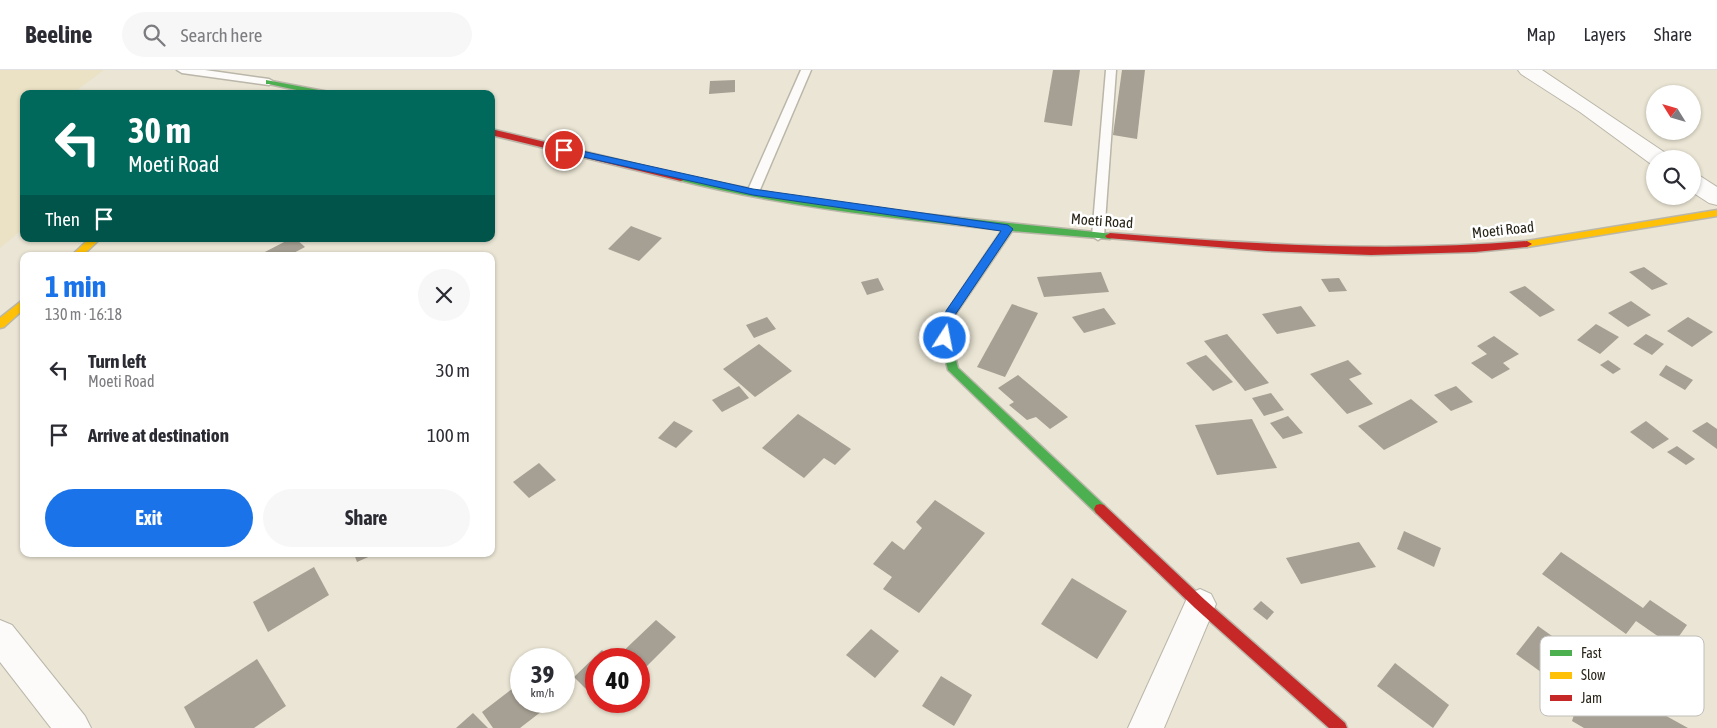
<!DOCTYPE html>
<html lang="en">
<head>
<meta charset="utf-8">
<style>
	:root { --surface:#fff; --page:#f7f7f7; --text:#2b2b33; --muted:#7c7c81; --line:#e1e1e2; --accent:#1a73e8 }
	body { margin:0; font-family:"Asap Condensed",sans-serif; background:var(--page); color:var(--text); height:100vh; display:flex; flex-direction:column; font-size:19px; white-space:nowrap }
	* { box-sizing:border-box; margin:0 }
	p { font-size:16px; color:var(--muted) }
	.icon { flex:none; width:28px; height:28px; fill:none; stroke:currentColor; stroke-width:2; stroke-linecap:round; stroke-linejoin:round }
	.map { position:relative; flex:1; overflow:hidden }
	.sheet { position:absolute; left:20px; top:182px; width:475px; height:305px; display:flex; flex-direction:column; background:var(--surface); border-radius:10px; box-shadow:0 1px 4px #0004 }
	.sheet>* { flex:none }
	.guide { position:absolute; left:20px; top:20px; width:475px; height:152px; border-radius:10px; box-shadow:0 1px 4px #0004; background:#00695c; color:#fff; overflow:hidden }
	.needle { width:32px; rotate:307deg }
	.tools { position:absolute; left:1646px; top:15px; display:grid; gap:10px }
	.tools a { display:grid; place-items:center; width:55px; height:55px; border-radius:50%; background:var(--surface); box-shadow:0 1px 4px #0004; font-size:25px }
	.speed { position:absolute; left:510px; top:578px; display:flex; gap:10px; font-size:25px; font-weight:700; text-align:center }
	.speed>* { display:grid; place-content:center; width:65px; height:65px; border-radius:50%; background:var(--surface); box-shadow:0 1px 4px #0004; line-height:1 }
	.speed small { font-size:12px; font-weight:400 }
	.speed .limit { border:8px solid #d22; background:#fff; color:#111 }
	.pin { position:absolute; display:grid; place-items:center; width:42px; height:42px; color:#fff; margin:-21px; border:2px solid #fff; border-radius:50%; box-shadow:0 1px 5px #0007 }
	.me { position:absolute; width:55px; margin:-28px; rotate:11deg; stroke-linejoin:round; filter:drop-shadow(0 0 4px #0008) }
	.turn { display:flex; align-items:center; gap:18px; height:105px; padding:0 25px; font-size:22px }
	.turn .icon { width:65px; height:65px; stroke-width:2.5 }
	.turn b { display:block; font-size:35px; line-height:42px }
	.then { display:flex; align-items:center; height:48px; padding:0 25px; background:#0003; gap:10px; font-size:19px }
	.round { display:grid; place-items:center; flex:none; width:52px; height:52px; border-radius:26px; background:var(--page) }
	.summary { display:flex; align-items:center; justify-content:space-between; height:85px; padding:0 25px }
	h1 { font-size:30px; font-weight:700; line-height:38px; color:var(--accent) }
	.button { display:flex; gap:10px; margin-top:auto; padding:10px 25px }
	.button a { flex:1; height:58px; border-radius:30px; background:var(--accent); color:#fff; font-size:20px; font-weight:700; line-height:58px; text-align:center }
	.button a+a { background:var(--page); color:var(--text) }
	ul { padding:0; list-style:none }
	li { display:flex; align-items:center; gap:15px; height:65px; padding:0 25px }
	li div { flex:1 }
	li b { display:block; font-size:19px }
	li em { font-style:normal }
	header { display:flex; align-items:center; gap:30px; box-sizing:border-box; height:70px; padding:0 25px; background:var(--surface); border-bottom:1px solid var(--line) }
	header strong { font-size:24px }
	nav { display:flex; gap:28px; margin-inline-start:auto; font-size:18px }
	.search { width:350px; height:45px; background:var(--page); display:flex; align-items:center; gap:12px; box-sizing:border-box; padding:0 18px; border-radius:28px; color:var(--muted); font-size:19px }
	.map>svg:first-child { display:block }
	.built { fill:#ebe2c5 }
	.building { fill:#a69f93 }
	.lines { fill:none; stroke-linecap:round; stroke-linejoin:round }
	.lane-casing { stroke:#bab6a9; stroke-width:3 }
	.street-casing { stroke:#bab6a9; stroke-width:2 }
	.fast-casing { stroke:#bab6a9; stroke-width:3 }
	.slow-casing { stroke:#bab6a9; stroke-width:3 }
	.jam-casing { stroke:#bab6a9; stroke-width:3 }
	.lane { fill:#fcfbf9; fill-rule:evenodd }
	.street { fill:#fcfbf9; fill-rule:evenodd }
	.fast { fill:#4caf50; fill-rule:evenodd }
	.slow { fill:#ffc107; fill-rule:evenodd }
	.jam { fill:#c62828; fill-rule:evenodd }
	.route { fill:#1a73e8; stroke:#114b97 }
	.labels { text-anchor:middle; stroke-width:5; stroke-linejoin:round; paint-order:stroke }
	.street-label { font-size:15px; fill:#2a261a; stroke:#fff }
	.key { fill:#fff; stroke:#bfbeba; stroke-width:1 }
	.key-label { font-size:14px; fill:#2a261a }
</style>
</head>
<body>
<header>
<strong>Beeline</strong>
<div class="search"><svg class="icon" aria-label="search" viewBox="0 0 24 24"><circle cx="10" cy="10" r="6"/><path d="M15 15l6 6"/></svg>Search here</div>
<nav><a>Map</a><a>Layers</a><a>Share</a></nav>
</header>
<div class="map">
<svg width="1717" height="658" viewBox="0 0 1717 658">
	<rect width="100%" height="100%" fill="#eae5d4"/>
	<path class="built" d="M0 0H104L73 23 75 24H24V158L0 178Z"/>
	<g class="building">
		<path d="M1053 0H1080L1072 56 1044 52Z"/>
		<path d="M1122 0H1145L1137 69 1113 65Z"/>
		<path d="M735 10V22L709 24 710 11Z"/>
		<path d="M631 156 662 168 639 191 608 179Z"/>
		<path d="M290 169H296L305 177 288 186 259 185Z"/>
		<path d="M1644 197 1668 214 1652 220 1629 202Z"/>
		<path d="M1101 202 1109 222 1044 227 1037 207Z"/>
		<path d="M878 208 884 220 867 225 861 212Z"/>
		<path d="M1339 208 1347 221 1329 222 1321 209Z"/>
		<path d="M1525 216 1555 240 1540 247 1509 222Z"/>
		<path d="M1631 231 1651 245 1628 257 1608 243Z"/>
		<path d="M1012 234 1038 243 1005 307 977 297Z"/>
		<path d="M1301 236 1316 256 1277 264 1262 244Z"/>
		<path d="M1104 238 1116 254 1084 263 1072 247Z"/>
		<path d="M767 247 776 259 754 268 746 255Z"/>
		<path d="M1688 247 1713 262 1692 277 1667 261Z"/>
		<path d="M1596 254 1619 267 1600 284 1577 270Z"/>
		<path d="M1227 264 1269 313 1245 321 1204 271Z"/>
		<path d="M1646 264 1664 274 1652 285 1633 274Z"/>
		<path d="M1494 266 1519 284 1503 293 1510 299 1492 309 1471 293 1487 284 1477 276Z"/>
		<path d="M759 274 792 301 755 327 723 299Z"/>
		<path d="M1206 285 1233 312 1213 321 1186 293Z"/>
		<path d="M1348 290 1362 304 1349 309 1373 334 1347 344 1310 304Z"/>
		<path d="M1608 290 1621 299 1613 304 1600 295Z"/>
		<path d="M1666 295 1693 310 1685 320 1659 305Z"/>
		<path d="M1018 305 1068 347 1050 359 1036 347 1027 350 1009 335 1014 332 998 318Z"/>
		<path d="M739 316 749 328 722 342 712 330Z"/>
		<path d="M1456 316 1473 332 1451 341 1434 325Z"/>
		<path d="M1271 323 1284 340 1264 346 1252 328Z"/>
		<path d="M1411 329 1438 352 1384 380 1358 356Z"/>
		<path d="M798 344 851 379 835 395 824 388 804 408 762 378Z"/>
		<path d="M1288 346 1303 363 1283 369 1270 353Z"/>
		<path d="M1252 349 1277 398 1217 405 1195 355Z"/>
		<path d="M674 351 693 361 676 378 658 368Z"/>
		<path d="M1646 351 1669 369 1653 379 1630 362Z"/>
		<path d="M1707 352 1717 359V379L1692 361Z"/>
		<path d="M1677 376 1695 389 1686 395 1667 382Z"/>
		<path d="M539 393 556 410 529 428 513 412Z"/>
		<path d="M935 430 985 463 919 543 883 519 892 507 873 494 892 471 904 480 922 458 916 452Z"/>
		<path d="M1404 461 1441 478 1434 497 1397 479Z"/>
		<path d="M1359 472 1376 497 1301 514 1286 488Z"/>
		<path d="M1561 482 1643 538 1650 530 1687 555 1672 576 1636 551 1626 564 1542 504Z"/>
		<path d="M354 484H375L357 492Z"/>
		<path d="M314 497 329 525 268 562 253 532Z"/>
		<path d="M1072 508 1127 541 1097 589 1041 554Z"/>
		<path d="M1261 531 1274 542 1267 550 1253 539Z"/>
		<path d="M656 550 676 567 639 604V589H615Z"/>
		<path d="M1538 556 1566 576 1545 605 1516 584Z"/>
		<path d="M871 559 899 581 875 608 846 585Z"/>
		<path d="M602 580 611 589H596V629L574 607Z"/>
		<path d="M257 589 286 636 254 658H195L184 637Z"/>
		<path d="M1395 593 1449 635 1433 658 1377 616Z"/>
		<path d="M941 606 972 625 954 656 922 636Z"/>
		<path d="M521 612V631H555L520 658H493L482 642Z"/>
		<path d="M1621 621 1688 658H1584L1572 651 1581 623 1615 642Z"/>
		<path d="M473 643 488 658H456Z"/>
	</g>
	<g class="lines">
		<g class="lane-casing">
			<g id="lane">
				<path d="M177 0H205L269 9 274 12 269 15 182 3Z"/>
				<path d="M801 0H811L759 122 757 125H749L747 122Z"/>
				<path d="M1106 0H1116L1104 166 1098 170 1092 166Z"/>
			</g>
		</g>
		<g class="street-casing">
			<g id="street">
				<path d="M1518 0H1542L1667 84 1670 89H1655V95L1651 94 1580 42 1521 4Z"/>
				<path d="M1692 104 1700 106 1717 117V135L1709 133 1692 122Z"/>
				<path d="M1200 519 1211 524 1216 534 1164 658H1128L1189 524Z"/>
				<path d="M0 550 12 555 85 646 91 658H51L0 592Z"/>
			</g>
		</g>
		<g class="fast-casing">
			<g id="fast">
				<path d="M266 10 329 22 333 24H315L269 14H266Z"/>
				<path d="M681 105 787 126 895 141 1113 164 1115 166 1110 169 1012 161 955 245 950 268 958 298 1104 435 1106 439 1104 443 1100 444 1096 443 948 300 940 268 945 244 1002 160C894 148 784 137 678 110L676 108Z"/>
			</g>
		</g>
		<g class="slow-casing">
			<g id="slow">
				<path d="M1717 140V146L1527 177 1522 174 1527 171Z"/>
				<path d="M89 169H100L82 186H71Z"/>
				<path d="M24 229V239L4 257 0 258V248Z"/>
			</g>
		</g>
		<g class="jam-casing">
			<g id="jam">
				<path d="M491 59 681 105 686 108 681 111 491 65Z"/>
				<path d="M1110 163C1249 174 1387 183 1527 171L1532 174 1527 177 1475 182 1371 185 1266 181 1107 168 1105 166Z"/>
				<path d="M1100 434 1104 435 1205 530 1345 653 1347 658H1329L1195 538 1096 443 1094 439 1096 435Z"/>
			</g>
		</g>
		<use href="#lane" class="lane"/>
		<use href="#street" class="street"/>
		<use href="#fast" class="fast"/>
		<use href="#slow" class="slow"/>
		<use href="#jam" class="jam"/>
	</g>
	<path class="route" d="M564 77 753 119 1008 155 1013 159 955 245 951 268 945 272 940 268 946 241 1001 161 753 125 561 82V78Z"/>
	<g class="labels">
		<g class="street-label">
			<text transform="translate(1102 151) rotate(4)" y="5">Moeti Road</text>
			<text transform="translate(1503 160) rotate(-6)" y="5">Moeti Road</text>
		</g>
	</g>
	<rect x="1540" y="566" width="164" height="80" rx="8" class="key"/>
	<rect x="1550" y="580" width="22" height="6" fill="#4caf50"/>
	<rect x="1550" y="602" width="22" height="7" fill="#ffc107"/>
	<rect x="1550" y="625" width="22" height="6" fill="#c62828"/>
	<g class="key-label">
		<text x="1581" y="588">Fast</text>
		<text x="1581" y="610">Slow</text>
		<text x="1581" y="633">Jam</text>
	</g>
</svg>
<div class="tools">
<a><svg class="needle" viewBox="-14 -14 28 28"><path d="M0-13l5 13h-10z" fill="#e53935"/><path d="M0 13l5-13h-10z" fill="#7c7c81"/></svg></a>
<a><svg class="icon" aria-label="search" viewBox="0 0 24 24"><circle cx="10" cy="10" r="6"/><path d="M15 15l6 6"/></svg></a>
</div>
<div class="speed"><div>39<small>km/h</small></div><div class="limit">40</div></div>
<div class="pin" style="left:564px;top:80px;background:#d93025"><svg class="icon" aria-label="arrive" viewBox="0 0 24 24"><path d="M6 21V4h12l-3 4 3 4H6"/></svg></div>
<svg class="me" style="left:945px;top:268px" viewBox="-20 -20 40 40"><circle r="17" fill="#1a73e8" stroke="#fff" stroke-width="3"/><path d="M0-11L8 9 0 5-8 9z" fill="#fff"/></svg>
<div class="guide">
<div class="turn"><svg class="icon" aria-label="left" viewBox="0 0 24 24"><path d="M17 20v-9H6M10 6l-5 5 5 5"/></svg><div><b>30 m</b>Moeti Road</div></div>
<div class="then">Then<svg class="icon" aria-label="arrive" viewBox="0 0 24 24"><path d="M6 21V4h12l-3 4 3 4H6"/></svg></div>
</div>
<section class="sheet">
<div class="summary"><div><h1>1 min</h1><p>130 m · 16:18</p></div><a class="round"><svg class="icon" aria-label="close" viewBox="0 0 24 24"><path d="M6 6l12 12M18 6L6 18"/></svg></a></div>
<ul>
<li><svg class="icon" aria-label="left" viewBox="0 0 24 24"><path d="M17 20v-9H6M10 6l-5 5 5 5"/></svg><div><b>Turn left</b><p>Moeti Road</p></div><em>30 m</em></li>
<li><svg class="icon" aria-label="arrive" viewBox="0 0 24 24"><path d="M6 21V4h12l-3 4 3 4H6"/></svg><div><b>Arrive at destination</b></div><em>100 m</em></li>
</ul>
<div class="button"><a>Exit</a><a>Share</a></div>
</section>
</div>
</body>
</html>
